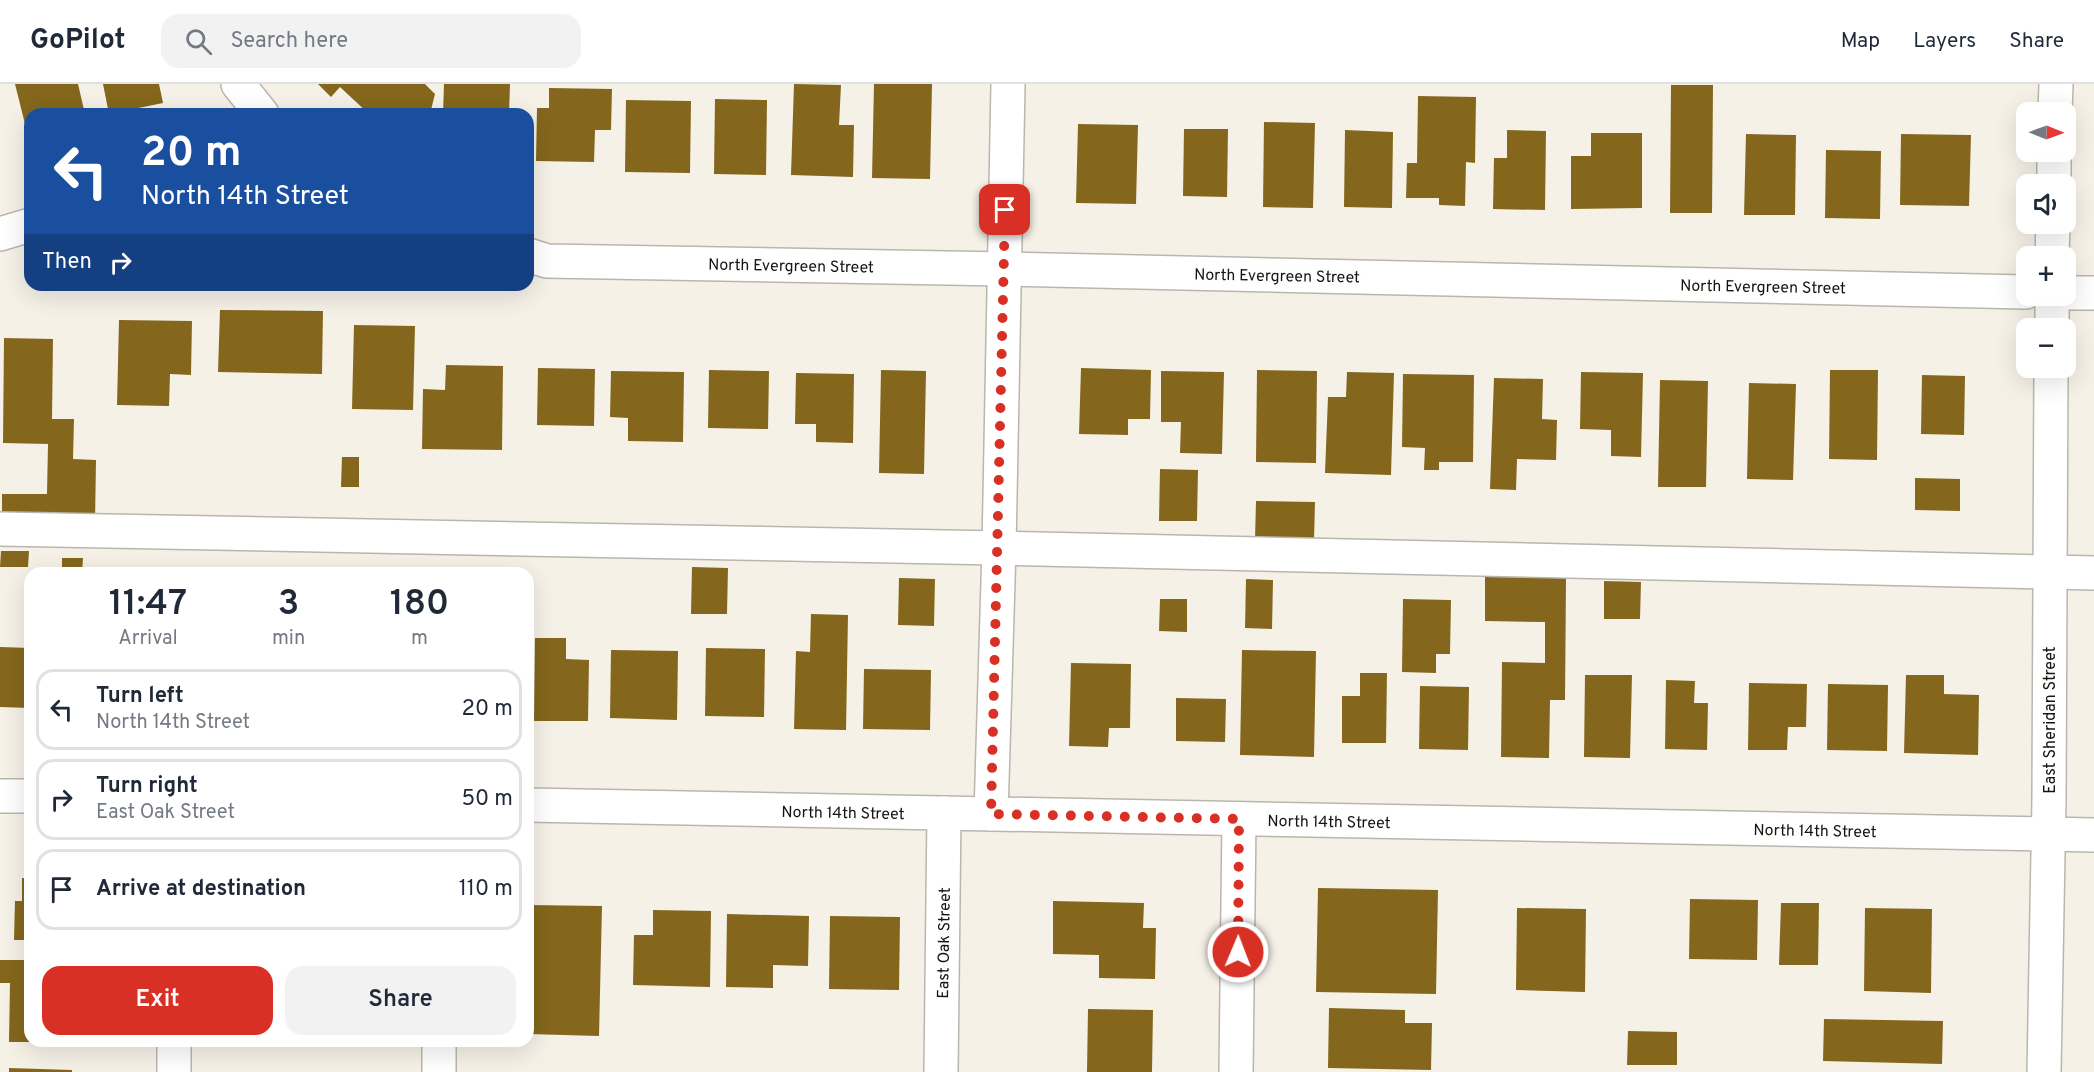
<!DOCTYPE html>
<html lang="en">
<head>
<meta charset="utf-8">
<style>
	:root { --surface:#fff; --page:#f2f2f3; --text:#1f2937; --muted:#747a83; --line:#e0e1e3; --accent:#d93025 }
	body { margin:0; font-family:Overpass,sans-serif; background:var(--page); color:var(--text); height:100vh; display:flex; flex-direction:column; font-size:22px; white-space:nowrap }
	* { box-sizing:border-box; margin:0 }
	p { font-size:20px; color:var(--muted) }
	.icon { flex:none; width:33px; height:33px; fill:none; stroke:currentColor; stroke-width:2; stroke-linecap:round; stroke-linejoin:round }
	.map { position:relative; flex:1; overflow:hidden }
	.drawer { position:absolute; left:24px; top:483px; width:510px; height:480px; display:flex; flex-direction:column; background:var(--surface); border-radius:18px; box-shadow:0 6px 24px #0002 }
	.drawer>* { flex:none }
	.banner { position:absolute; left:24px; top:24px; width:510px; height:183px; border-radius:18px; box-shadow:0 6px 24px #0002; background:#1a4fa0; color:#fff; overflow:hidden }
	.needle { width:39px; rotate:91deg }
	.tools { position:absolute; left:2016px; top:18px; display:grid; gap:12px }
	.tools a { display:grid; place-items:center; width:60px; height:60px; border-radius:12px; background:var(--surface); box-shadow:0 6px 24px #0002; font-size:30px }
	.pin { position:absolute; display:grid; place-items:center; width:51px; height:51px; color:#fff; margin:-26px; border-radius:12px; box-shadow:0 3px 9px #0006 }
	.me { position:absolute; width:66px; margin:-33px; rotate:1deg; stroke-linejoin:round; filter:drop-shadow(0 0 4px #0008) }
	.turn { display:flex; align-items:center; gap:21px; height:126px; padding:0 18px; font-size:27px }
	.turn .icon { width:78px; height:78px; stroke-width:2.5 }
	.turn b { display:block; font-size:42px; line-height:51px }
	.then { display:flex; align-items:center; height:57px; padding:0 18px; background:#0003; gap:12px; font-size:22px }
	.eta { display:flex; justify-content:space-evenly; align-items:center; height:102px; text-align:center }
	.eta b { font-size:36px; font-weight:600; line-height:42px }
	.primary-button { display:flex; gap:12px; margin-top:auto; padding:12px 18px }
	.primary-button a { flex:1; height:69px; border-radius:18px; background:var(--accent); color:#fff; font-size:24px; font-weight:600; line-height:69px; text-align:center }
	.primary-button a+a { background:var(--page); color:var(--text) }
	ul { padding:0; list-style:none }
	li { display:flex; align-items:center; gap:18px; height:81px; margin:0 12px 9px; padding:0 6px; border:3px solid var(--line); border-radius:18px }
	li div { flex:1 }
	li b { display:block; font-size:22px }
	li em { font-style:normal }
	header { display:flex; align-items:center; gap:36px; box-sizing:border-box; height:84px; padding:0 30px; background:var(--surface); border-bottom:2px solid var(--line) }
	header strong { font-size:28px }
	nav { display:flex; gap:33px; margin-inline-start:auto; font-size:21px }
	.search { width:420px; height:54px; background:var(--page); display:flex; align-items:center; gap:15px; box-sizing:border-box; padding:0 21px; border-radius:18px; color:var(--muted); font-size:22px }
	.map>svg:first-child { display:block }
	.building { fill:#84671c }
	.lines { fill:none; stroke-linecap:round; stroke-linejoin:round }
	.minor-casing { stroke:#bbb6ad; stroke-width:36 }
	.minor { stroke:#fff; stroke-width:33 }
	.route { stroke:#d93025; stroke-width:10; stroke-dasharray:0 18 }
	.labels { text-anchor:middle; stroke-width:6; stroke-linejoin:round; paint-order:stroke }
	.street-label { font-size:16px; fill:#161411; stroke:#fefefe }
</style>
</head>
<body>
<header>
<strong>GoPilot</strong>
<div class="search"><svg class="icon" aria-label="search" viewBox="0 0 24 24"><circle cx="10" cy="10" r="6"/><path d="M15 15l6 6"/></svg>Search here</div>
<nav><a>Map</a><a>Layers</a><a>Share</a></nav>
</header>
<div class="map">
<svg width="2094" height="988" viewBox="0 0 2094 988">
	<rect width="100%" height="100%" fill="#f5f1e7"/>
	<g class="building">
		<path d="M15 0H78L85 30H30L29 56Z"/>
		<path d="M103 0H159L163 19 109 30Z"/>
		<path d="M318 0H425L435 10 430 30H369L340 3 331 13Z"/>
		<path d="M444 0H510L509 30H443Z"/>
		<path d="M794 0 841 1 839 41H854L853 93 791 91Z"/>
		<path d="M874 0H932L930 95 872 94Z"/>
		<path d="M1671 1H1713L1712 129H1670Z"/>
		<path d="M549 4 612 5 611 46H595L594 78 536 77 537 24H549Z"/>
		<path d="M1418 12 1476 13 1475 79 1466 78 1465 122 1439 121V114H1406L1407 79H1417Z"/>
		<path d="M715 15 767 16 766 91 714 90Z"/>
		<path d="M626 16 691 17 690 89 625 88Z"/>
		<path d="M1264 38 1315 39 1313 124 1263 123Z"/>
		<path d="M1078 40 1138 41 1136 120 1076 119Z"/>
		<path d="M1184 45H1228L1227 113 1183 112Z"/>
		<path d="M1345 46 1393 48 1392 124 1344 123Z"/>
		<path d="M1507 46 1546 47 1545 126 1493 125 1494 74H1507Z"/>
		<path d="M1591 49H1642V124L1571 125V72H1591Z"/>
		<path d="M1746 50 1796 51 1795 131H1744Z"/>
		<path d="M1901 50 1971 51 1969 122 1900 121Z"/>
		<path d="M1826 66 1881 67 1880 135 1825 134Z"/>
		<path d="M220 226 323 227 322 290 218 288Z"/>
		<path d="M119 236 192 237 191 291 170 290 169 322 117 321Z"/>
		<path d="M354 241 415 242 413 326 352 325Z"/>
		<path d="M4 254 53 255 52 335H74L73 375 96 376 95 439 2 438V410H47L48 360 3 359Z"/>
		<path d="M446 281 503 282 502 366 422 365 423 305 445 306Z"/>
		<path d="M538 284 595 285 594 342 537 341Z"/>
		<path d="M1081 284 1151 286 1150 335H1128V351L1079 350Z"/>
		<path d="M709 286 769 287 768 345 708 344Z"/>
		<path d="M881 286 926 287 924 390 879 389Z"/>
		<path d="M1257 286 1317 287 1316 379 1256 378Z"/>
		<path d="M1830 286H1878L1877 376 1829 375Z"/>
		<path d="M611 287 684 288 683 358 628 357V334L610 333Z"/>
		<path d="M1161 287 1224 288 1222 370 1180 369 1181 338H1161Z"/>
		<path d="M1347 288 1394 289 1391 391 1325 389 1328 313H1346Z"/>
		<path d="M1581 288 1643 289 1641 373 1611 372V346L1580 345Z"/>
		<path d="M796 289 854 290 853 359 816 358V340H795Z"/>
		<path d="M1403 290 1474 291 1473 378H1439V386H1424L1425 364 1402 363Z"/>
		<path d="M1922 291 1965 292 1964 351 1921 350Z"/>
		<path d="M1494 294 1543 295 1542 335 1557 336 1556 376 1517 375 1516 406 1490 405Z"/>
		<path d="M1660 296 1708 297 1706 403H1658Z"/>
		<path d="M1749 299 1796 300 1793 396 1747 395Z"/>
		<path d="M342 373H359V403H341Z"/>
		<path d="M1160 385 1198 386 1197 437H1159Z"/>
		<path d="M1915 394 1960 395V427L1915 426Z"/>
		<path d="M1256 417 1315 418 1314 457 1255 456Z"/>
		<path d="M1 467H29L28 483H0Z"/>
		<path d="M62 474H83L82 489H62Z"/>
		<path d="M692 483 728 484 727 530H691Z"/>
		<path d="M1485 493 1566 494 1565 616H1550L1549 674 1501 673 1502 578 1545 579V538L1485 537Z"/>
		<path d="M899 494 935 495 934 542 898 541Z"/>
		<path d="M1246 495 1273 496 1272 545 1245 544Z"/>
		<path d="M1604 497 1641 498 1640 535H1604Z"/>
		<path d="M1160 515H1187V548L1159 547Z"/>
		<path d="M1403 515 1451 516 1450 570H1436V589L1402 588Z"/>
		<path d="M811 530 848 531 846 646 794 645 796 567 810 568Z"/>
		<path d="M535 554H566V575L589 576 588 637H534Z"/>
		<path d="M0 563 30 564V624L0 623Z"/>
		<path d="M706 564 765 565 764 633 705 632Z"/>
		<path d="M611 566 678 567 677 636 610 634Z"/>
		<path d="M1242 566 1316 567 1314 673 1240 671Z"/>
		<path d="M1071 579 1131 580 1130 644H1109L1108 663 1069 662Z"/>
		<path d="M864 585 931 586 930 646 863 645Z"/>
		<path d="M1360 589H1387L1386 659H1342V612H1360Z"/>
		<path d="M1585 591H1632L1630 674 1584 673Z"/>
		<path d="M1906 591H1944V610L1979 611 1978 671 1904 669Z"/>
		<path d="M1666 596 1695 597 1694 619H1708L1707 666 1665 665Z"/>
		<path d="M1749 599 1807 600 1806 643H1788L1787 666H1748Z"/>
		<path d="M1828 600 1888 601 1887 667 1827 666Z"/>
		<path d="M1420 602 1469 603 1468 666 1419 665Z"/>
		<path d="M1176 614 1226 615 1225 658 1176 657Z"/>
		<path d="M22 794H30V856H14L15 817H22Z"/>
		<path d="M1318 804 1438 806 1436 910 1316 908Z"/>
		<path d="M1690 815 1758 816 1757 876 1689 875Z"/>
		<path d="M1053 817 1144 819 1143 844H1156L1155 895 1099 894V871L1053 870Z"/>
		<path d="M1781 819H1819L1818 881H1779Z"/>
		<path d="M531 821 602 822 599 952 528 950Z"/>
		<path d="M1517 824 1586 825 1585 908 1516 906Z"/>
		<path d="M1865 824 1932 825 1931 909 1864 907Z"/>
		<path d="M653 826 711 827 710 903 633 901 634 851H653Z"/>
		<path d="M727 830 809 832 808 882 773 881V904L726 903Z"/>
		<path d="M830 832 900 833 899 906 829 905Z"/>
		<path d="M0 876H30V958H9L10 899H0Z"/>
		<path d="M1329 924 1405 926V939H1432L1431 986 1328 984Z"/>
		<path d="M1088 925 1153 926 1152 988H1087Z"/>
		<path d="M1824 935 1943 937 1942 980 1823 977Z"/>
		<path d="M1628 947 1677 948V981H1627Z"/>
		<path d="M287 957H344V962L287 961Z"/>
		<path d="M9 984 72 986V988H9Z"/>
	</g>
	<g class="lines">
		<g class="minor-casing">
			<g id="minor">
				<path d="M238 0 262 30"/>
				<path d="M2055 28 2056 0"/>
				<path d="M2054 100V68"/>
				<path d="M0 150 30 141"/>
				<path d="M528 171 547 177 1004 185 2026 208"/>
				<path d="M2052 172 2053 140"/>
				<path d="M2066 209H2094"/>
				<path d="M2052 244V212"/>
				<path d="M0 445 999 464 2094 489"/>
				<path d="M0 712H30"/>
				<path d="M528 721 2094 751"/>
				<path d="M991 730 999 464 1008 0"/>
				<path d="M174 988V957"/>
				<path d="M439 988V957"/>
				<path d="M941 988 944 729"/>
				<path d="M1236 988 1239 735"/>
				<path d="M2044 988 2049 714 2051 284"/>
			</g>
		</g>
		<use href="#minor" class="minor"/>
	</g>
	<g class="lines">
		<path class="route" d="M1005 126 991 730 1239 735 1238 868"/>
	</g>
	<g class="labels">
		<g class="street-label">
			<text transform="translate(791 181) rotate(1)" y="6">North Evergreen Street</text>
			<text transform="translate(1277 191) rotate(1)" y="6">North Evergreen Street</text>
			<text transform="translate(1763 202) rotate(1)" y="6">North Evergreen Street</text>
			<text transform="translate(2049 636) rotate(-90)" y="6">East Sheridan Street</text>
			<text transform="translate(843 728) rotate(1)" y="6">North 14th Street</text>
			<text transform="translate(1329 737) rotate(1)" y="6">North 14th Street</text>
			<text transform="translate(1815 746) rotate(1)" y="6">North 14th Street</text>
			<text transform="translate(943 859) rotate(-89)" y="6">East Oak Street</text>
		</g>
	</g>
</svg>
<div class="tools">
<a><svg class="needle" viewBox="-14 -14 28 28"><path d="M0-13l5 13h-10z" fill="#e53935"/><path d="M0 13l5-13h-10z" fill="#747a83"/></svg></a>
<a><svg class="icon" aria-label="sound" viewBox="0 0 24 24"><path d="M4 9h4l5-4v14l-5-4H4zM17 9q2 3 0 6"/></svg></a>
<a>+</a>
<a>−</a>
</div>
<div class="pin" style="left:1005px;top:126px;background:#d93025"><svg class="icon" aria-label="arrive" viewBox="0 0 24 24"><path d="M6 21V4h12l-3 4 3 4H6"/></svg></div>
<svg class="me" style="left:1238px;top:868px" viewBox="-20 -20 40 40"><circle r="17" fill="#d93025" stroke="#fff" stroke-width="3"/><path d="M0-11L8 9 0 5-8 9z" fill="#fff"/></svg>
<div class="banner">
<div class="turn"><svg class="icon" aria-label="left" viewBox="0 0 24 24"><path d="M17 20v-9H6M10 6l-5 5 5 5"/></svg><div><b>20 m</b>North 14th Street</div></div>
<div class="then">Then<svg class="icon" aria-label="right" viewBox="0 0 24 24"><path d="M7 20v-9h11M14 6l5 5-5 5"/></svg></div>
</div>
<section class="drawer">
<div class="eta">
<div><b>11:47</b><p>Arrival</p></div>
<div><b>3</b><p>min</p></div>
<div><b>180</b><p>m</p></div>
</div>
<ul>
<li><svg class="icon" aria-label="left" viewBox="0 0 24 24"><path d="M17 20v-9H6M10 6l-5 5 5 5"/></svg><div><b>Turn left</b><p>North 14th Street</p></div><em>20 m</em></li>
<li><svg class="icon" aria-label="right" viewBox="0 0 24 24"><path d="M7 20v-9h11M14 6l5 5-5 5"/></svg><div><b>Turn right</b><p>East Oak Street</p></div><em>50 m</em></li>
<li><svg class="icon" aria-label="arrive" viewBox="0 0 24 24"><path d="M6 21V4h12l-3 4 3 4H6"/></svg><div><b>Arrive at destination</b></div><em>110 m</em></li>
</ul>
<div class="primary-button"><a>Exit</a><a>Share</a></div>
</section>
</div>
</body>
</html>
